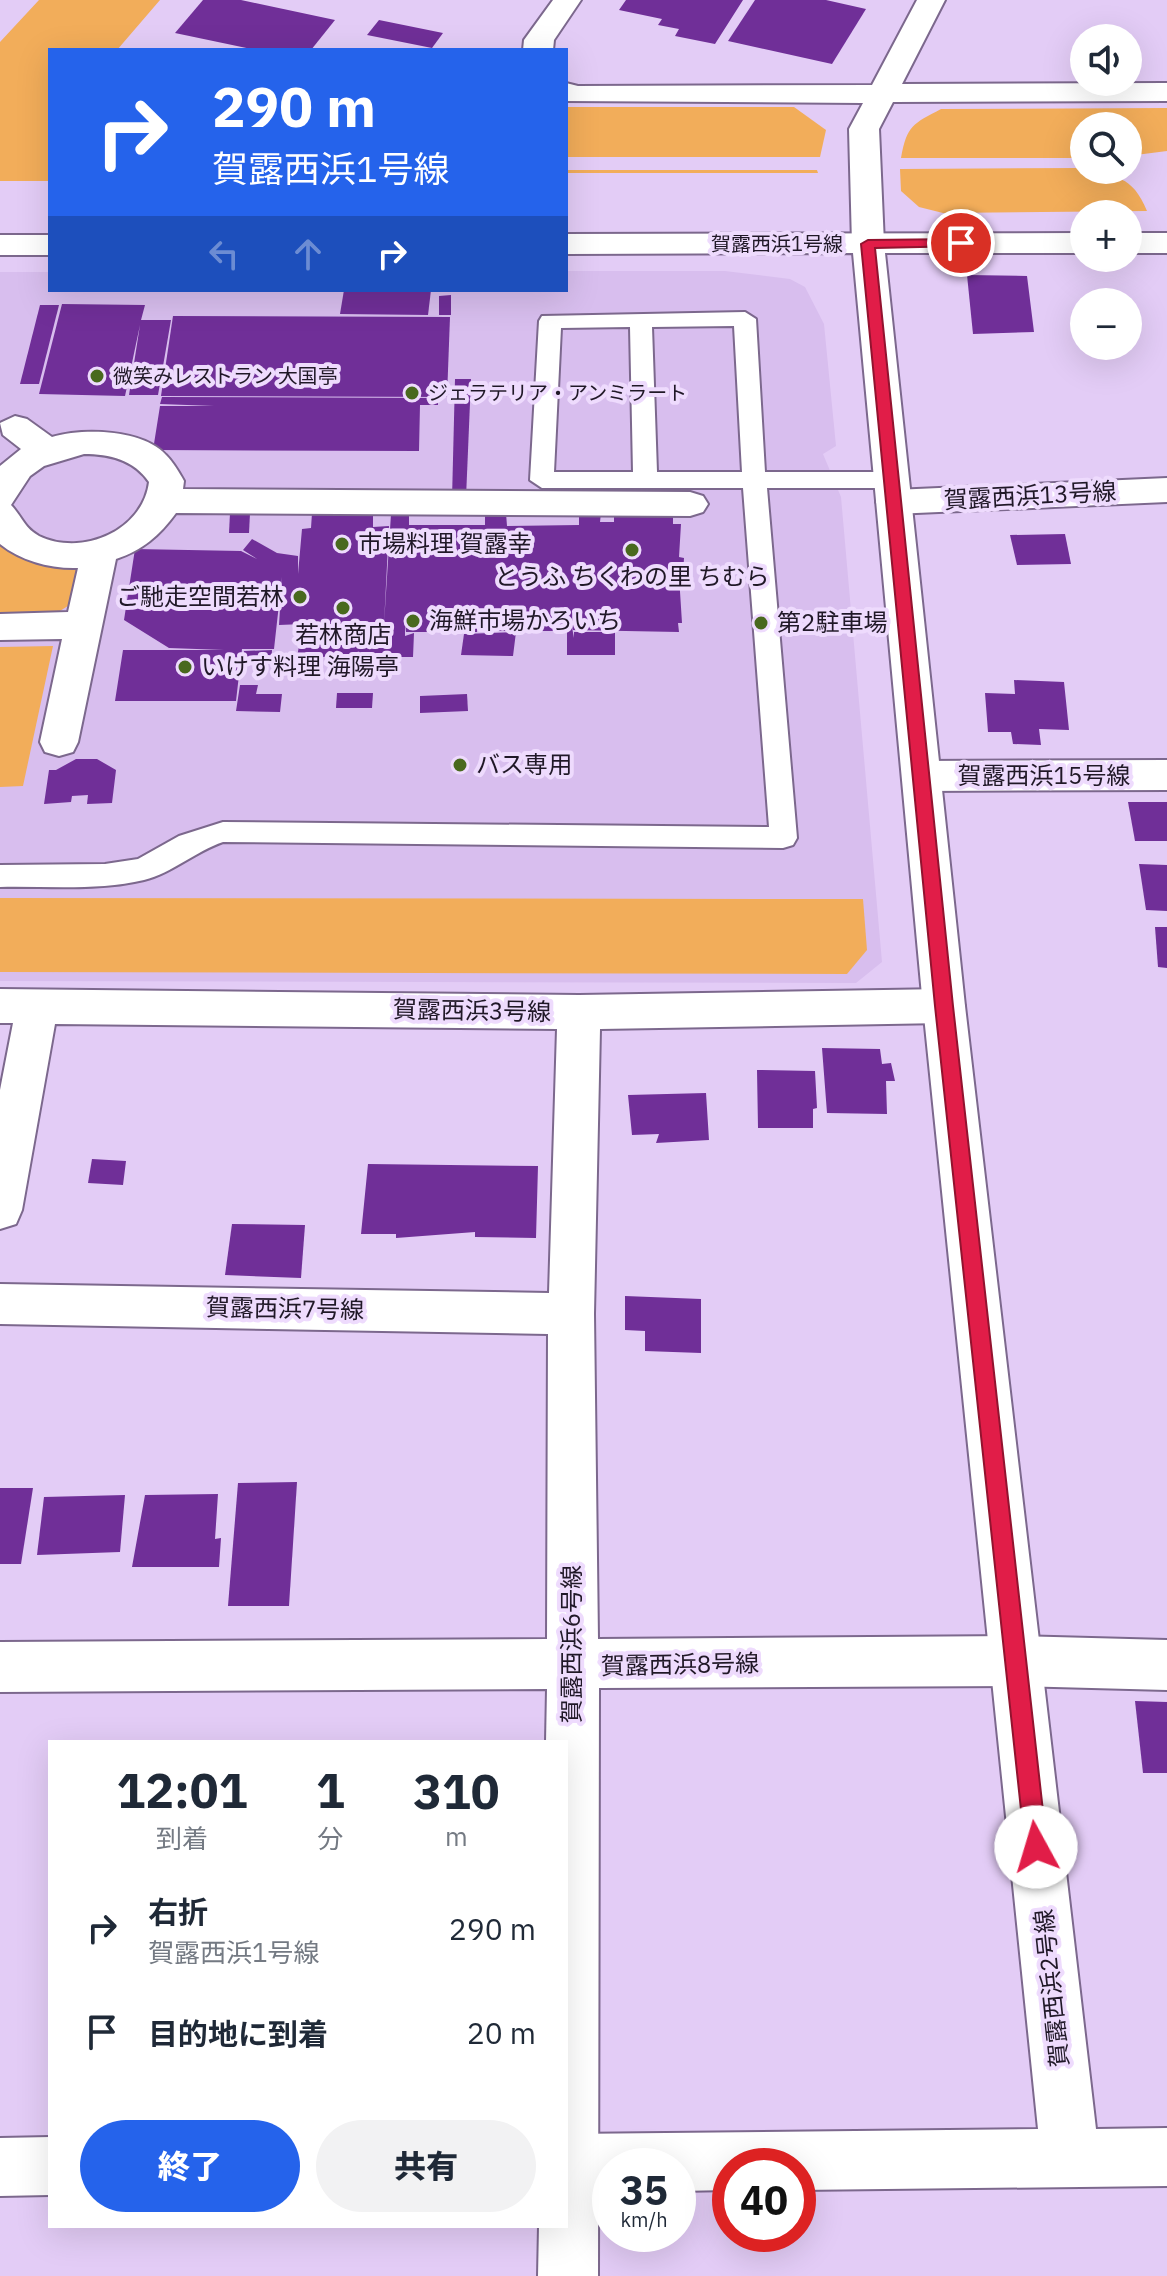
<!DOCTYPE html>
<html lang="ja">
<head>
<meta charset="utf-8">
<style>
	:root { --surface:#fff; --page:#f2f2f3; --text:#1f2937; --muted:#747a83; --accent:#2563eb }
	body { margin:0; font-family:"IBM Plex Sans","Noto Sans JP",sans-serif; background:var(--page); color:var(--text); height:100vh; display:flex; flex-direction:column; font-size:30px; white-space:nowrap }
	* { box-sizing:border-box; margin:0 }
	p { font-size:26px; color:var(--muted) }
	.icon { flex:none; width:44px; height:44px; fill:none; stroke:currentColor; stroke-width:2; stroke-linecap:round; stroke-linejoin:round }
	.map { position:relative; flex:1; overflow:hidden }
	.sheet { position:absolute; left:48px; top:1740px; width:520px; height:488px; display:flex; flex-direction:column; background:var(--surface); border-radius:0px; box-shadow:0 8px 32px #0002 }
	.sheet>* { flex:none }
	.top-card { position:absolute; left:48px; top:48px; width:520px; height:244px; border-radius:0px; box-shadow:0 8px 32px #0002; background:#2563eb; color:#fff; overflow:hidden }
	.tools { position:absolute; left:1070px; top:24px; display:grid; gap:16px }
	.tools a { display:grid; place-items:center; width:72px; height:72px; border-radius:50%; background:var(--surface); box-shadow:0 8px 32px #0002; font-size:40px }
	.speed { position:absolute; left:592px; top:2148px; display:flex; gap:16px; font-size:40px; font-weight:700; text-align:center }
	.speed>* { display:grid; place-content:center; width:104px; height:104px; border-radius:50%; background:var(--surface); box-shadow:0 8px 32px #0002; line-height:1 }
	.speed small { font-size:20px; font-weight:400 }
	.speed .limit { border:12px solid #d22; background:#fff; color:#111 }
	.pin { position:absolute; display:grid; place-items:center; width:68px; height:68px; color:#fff; margin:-34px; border:4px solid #fff; border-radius:50%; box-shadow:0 2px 8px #0007 }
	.me { position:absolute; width:88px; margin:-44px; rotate:354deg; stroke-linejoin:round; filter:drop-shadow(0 0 6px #0008) }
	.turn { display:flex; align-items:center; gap:28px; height:168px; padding:0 32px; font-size:36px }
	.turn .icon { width:104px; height:104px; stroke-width:2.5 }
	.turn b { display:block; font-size:56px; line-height:68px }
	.lanes { display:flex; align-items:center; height:76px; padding:0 32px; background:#0003; justify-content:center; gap:40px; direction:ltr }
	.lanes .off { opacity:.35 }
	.eta { display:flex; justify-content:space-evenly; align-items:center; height:136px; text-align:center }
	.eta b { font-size:48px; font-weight:800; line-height:56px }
	.action { display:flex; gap:16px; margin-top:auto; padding:16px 32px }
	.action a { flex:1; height:92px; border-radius:48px; background:var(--accent); color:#fff; font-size:32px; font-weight:800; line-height:92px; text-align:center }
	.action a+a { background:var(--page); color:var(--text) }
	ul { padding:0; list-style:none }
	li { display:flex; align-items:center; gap:24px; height:104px; padding:0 32px }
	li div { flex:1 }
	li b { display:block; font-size:30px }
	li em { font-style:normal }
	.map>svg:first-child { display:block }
	.built { fill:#d8beee }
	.green { fill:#f2ad5a }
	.building { fill:#702f98 }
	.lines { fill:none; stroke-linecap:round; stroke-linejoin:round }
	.service-casing { stroke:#7c688d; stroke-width:4 }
	.pedestrian-casing { stroke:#7c688d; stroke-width:4 }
	.minor-casing { stroke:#7c688d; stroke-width:4 }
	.tertiary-casing { stroke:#7c688d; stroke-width:4 }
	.service { fill:#fff; fill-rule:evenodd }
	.pedestrian { fill:#fff; fill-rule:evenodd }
	.minor { fill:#fff; fill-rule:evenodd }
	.tertiary { fill:#fff; fill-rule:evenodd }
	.route { fill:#e11d48; stroke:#92132f; stroke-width:2 }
	.poi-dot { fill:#49691e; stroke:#eedbfd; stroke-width:3 }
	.labels { text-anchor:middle; stroke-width:8; stroke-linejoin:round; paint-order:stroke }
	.far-street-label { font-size:20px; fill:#201827; stroke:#eedbfd }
	.far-poi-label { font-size:20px; fill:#201827; stroke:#eedbfd; text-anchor:start }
	.street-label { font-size:24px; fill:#201827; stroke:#eedbfd }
	.poi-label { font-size:24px; fill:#201827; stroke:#eedbfd; text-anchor:start }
</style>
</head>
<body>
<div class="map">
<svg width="1167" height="2276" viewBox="0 0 1167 2276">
	<rect width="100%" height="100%" fill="#e3ccf6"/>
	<path class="built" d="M566 271H725L790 279 805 287 824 324 836 446 823 454 841 497 882 962 856 983 0 981V272H50V290H566Z"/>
	<g class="green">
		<path d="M39 0H160L117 50H50V181H0V42Z"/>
		<path d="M566 107H794L826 130 820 157H566Z"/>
		<path d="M1167 108V151L1128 156V126H1084V158H901C907 125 913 124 941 109Z"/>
		<path d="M1084 168C1115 178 1132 174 1147 211L943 213 919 207 901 191 900 169Z"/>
		<path d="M566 170H817L818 173H566Z"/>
		<path d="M0 541 78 564 71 604 52 616 0 614Z"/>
		<path d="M53 646 23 786 0 787V647Z"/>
		<path d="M0 898 863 899 867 950 847 974 0 972Z"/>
	</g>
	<g class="building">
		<path d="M203 0H241L335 20 311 50H256L175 33Z"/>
		<path d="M626 0H743L715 44 675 36 679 29 658 25 662 19 619 10Z"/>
		<path d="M755 0H826L866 9 832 64 728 41Z"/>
		<path d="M379 20 443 33 432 48 367 35Z"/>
		<path d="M967 275 1027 276 1034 332 973 334Z"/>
		<path d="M344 290H431L428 315 340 314Z"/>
		<path d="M451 295V315H439V296Z"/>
		<path d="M62 304 145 305 141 320H171L158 395H129L140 325 125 396 39 394Z"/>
		<path d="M40 305H59L39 384H20Z"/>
		<path d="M173 316 450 317 447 397 161 396Z"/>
		<path d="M455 379H471L466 498 452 499Z"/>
		<path d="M162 397 438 398V405H420L419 451 153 450 160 406H214L160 404Z"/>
		<path d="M373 512V527L389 526 384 624 391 514 409 513V525H485V513H506L507 526 579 525V514L601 513 600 522H614V516H673V524H681L679 557 684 558 683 575 679 576 682 623H678L679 632 573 630 571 622 574 638V632H615V655H567V631H479L478 622 477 632H406L405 623V636L414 633 413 657H297L303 624 279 625 282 577 274 649H242L236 701H115L123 650H224L169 648 124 620 135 549 241 551 257 559 243 550 252 539 277 553 298 556V574L302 529 311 528 312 513Z"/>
		<path d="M230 513H250L249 533H229Z"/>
		<path d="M1065 534 1071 564 1017 565 1010 535Z"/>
		<path d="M516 632 513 656 461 655 464 634Z"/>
		<path d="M272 650 271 665H243L244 651Z"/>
		<path d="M1014 680 1064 682 1069 730 1039 729 1041 745 1013 744 1011 732H988L985 693 1015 694Z"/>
		<path d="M240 685H258L256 694H282L280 712 236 711Z"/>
		<path d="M337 693H373L372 708H336Z"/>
		<path d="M467 694 468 711 420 713V696Z"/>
		<path d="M76 759H97L116 770 112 803 87 804 88 795 72 796 71 802 44 804 49 770H56Z"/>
		<path d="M1128 802H1167V841H1135Z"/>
		<path d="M1139 864 1167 865V911L1146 910Z"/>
		<path d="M1155 927H1167V968L1158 967Z"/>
		<path d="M822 1048 880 1049 882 1064 891 1063 895 1081H886L887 1114 827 1113Z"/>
		<path d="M757 1070 815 1071 817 1108 813 1109V1128H758Z"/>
		<path d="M706 1093 709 1140 656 1143 659 1134 632 1135 628 1095Z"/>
		<path d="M92 1159 126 1161 123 1185 88 1183Z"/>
		<path d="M368 1164 538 1166 536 1238 475 1237V1232L396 1238V1234H361Z"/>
		<path d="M232 1224 305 1225 301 1278 225 1275Z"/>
		<path d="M625 1296 701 1299V1353L645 1351V1331L625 1330Z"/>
		<path d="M297 1482 289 1606H228L238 1483Z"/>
		<path d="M0 1488H33L21 1564H0Z"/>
		<path d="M218 1494 215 1539 221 1538 219 1567H132L145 1495Z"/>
		<path d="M125 1495 120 1552 37 1555 44 1497Z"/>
		<path d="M1135 1701 1167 1702V1773H1143Z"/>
	</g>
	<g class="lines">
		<g class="service-casing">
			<path id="service" d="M745 312 756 319 765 472H892L904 480 892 488H767L797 838 793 845 783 848 223 842C196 851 172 873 144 880 98 891 47 886 0 887V865L105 864 138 859 179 836 223 822 769 827 743 488H542L530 480 539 321 542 316ZM734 326 742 472H657L652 327ZM630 327 633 472H554L561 328Z"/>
		</g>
		<g class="pedestrian-casing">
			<path id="pedestrian" d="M15 416 27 419 52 437C84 428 142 429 166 455 173 462 179 472 184 481L183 489 690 492 703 496 708 504 703 512 690 516 176 513C159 536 143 550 116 559L78 742 73 752 59 756 45 752 40 742 62 639 0 640V614L68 612 78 568C51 569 21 561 0 544V466L21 449 3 435 0 423ZM84 454C110 454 134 460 149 482 143 530 83 557 39 536 24 528 21 515 11 505L30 476 44 466Z"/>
		</g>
		<g class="minor-casing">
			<g id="minor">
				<path d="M553 0H581L554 40 553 50H523L524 40Z"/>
				<path d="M917 0H945L902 84 1167 83V101L893 102 879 129 884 244 879 251 868 254 857 251 852 244 849 129 863 103 566 101V83L578 86 872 85Z"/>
				<path d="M1167 478V502L894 514 881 510 876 502 881 494 894 490Z"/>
				<path d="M1167 760V790L922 791 908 786 902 776 908 766 922 761Z"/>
				<path d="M0 989 579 995 944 989 959 994 965 1006 959 1018 944 1023 600 1029 594 1314 598 1639 1016 1636 1167 1640V1690L1016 1686 599 1688 598 2276H538L539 2226H566V1742H546L547 1689 0 1692V1642L547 1639 548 1334 0 1324V1284L549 1293 557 1029 55 1024 22 1210 16 1224 0 1229V1090L13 1023H0Z"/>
				<path d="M50 2137V2195L0 2196V2138Z"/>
			</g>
		</g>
		<g class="tertiary-casing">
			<g id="tertiary">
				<path d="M1084 233V253H885L965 1006 1096 2129 1167 2128V2186L798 2190V2166H730V2190L678 2191V2166H610V2191L568 2192V2134L1038 2129 923 1006 853 253 566 254V234Z"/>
				<rect x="1128" y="233" width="39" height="20"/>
				<rect x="0" y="235" width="50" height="20"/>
			</g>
		</g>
		<use href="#service" class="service"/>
		<use href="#pedestrian" class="pedestrian"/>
		<use href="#minor" class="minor"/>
		<use href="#tertiary" class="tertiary"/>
	</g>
	<path class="route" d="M961 239 965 241V246L875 248 953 1006 1047 1847 1044 1854 1036 1858 1029 1854 1025 1847 935 1006 861 244 868 240Z"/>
	<g class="poi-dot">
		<circle cx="97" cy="376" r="8"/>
		<circle cx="412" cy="393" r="8"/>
		<circle cx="342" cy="544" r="8"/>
		<circle cx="632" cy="550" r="8"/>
		<circle cx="300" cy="597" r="8"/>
		<circle cx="343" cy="608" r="8"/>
		<circle cx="413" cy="621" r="8"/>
		<circle cx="761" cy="623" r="8"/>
		<circle cx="185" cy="667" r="8"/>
		<circle cx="460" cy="765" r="8"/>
	</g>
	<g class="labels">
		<g class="far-street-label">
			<text x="777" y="251">賀露西浜1号線</text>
		</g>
		<g class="far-poi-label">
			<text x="113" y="383">微笑みレストラン 大国亭</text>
			<text x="428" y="400">ジェラテリア・アンミラート</text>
		</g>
		<g class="street-label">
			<text transform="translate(1030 496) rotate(-3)" y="8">賀露西浜13号線</text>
			<text x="1044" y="784">賀露西浜15号線</text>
			<text transform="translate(472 1011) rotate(1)" y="8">賀露西浜3号線</text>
			<text transform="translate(285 1309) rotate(1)" y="8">賀露西浜7号線</text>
			<text transform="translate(572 1644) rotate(-90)" y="8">賀露西浜6号線</text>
			<text transform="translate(680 1665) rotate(-1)" y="8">賀露西浜8号線</text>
			<text transform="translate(1052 1988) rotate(-96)" y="8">賀露西浜2号線</text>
		</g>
		<g class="poi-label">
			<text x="358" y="552">市場料理 賀露幸</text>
			<text x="632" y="585" text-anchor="middle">とうふ ちくわの里 ちむら</text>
			<text x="284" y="605" text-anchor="end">ご馳走空間若林</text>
			<text x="429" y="629">海鮮市場かろいち</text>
			<text x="777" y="631">第2駐車場</text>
			<text x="343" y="643" text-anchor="middle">若林商店</text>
			<text x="201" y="675">いけす料理 海陽亭</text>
			<text x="476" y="773">バス専用</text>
		</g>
	</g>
</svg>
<div class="tools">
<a><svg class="icon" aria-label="sound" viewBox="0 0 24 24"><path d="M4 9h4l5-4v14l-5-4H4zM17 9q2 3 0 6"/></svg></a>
<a><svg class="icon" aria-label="search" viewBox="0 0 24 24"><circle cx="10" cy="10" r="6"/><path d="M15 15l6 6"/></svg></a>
<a>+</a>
<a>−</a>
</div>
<div class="speed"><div>35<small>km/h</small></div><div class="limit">40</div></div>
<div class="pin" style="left:961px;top:243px;background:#d93025"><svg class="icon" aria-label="arrive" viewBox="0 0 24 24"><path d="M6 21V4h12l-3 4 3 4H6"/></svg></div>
<svg class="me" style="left:1036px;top:1847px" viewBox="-20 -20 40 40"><circle r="19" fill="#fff"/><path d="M0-13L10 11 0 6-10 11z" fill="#e11d48"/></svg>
<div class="top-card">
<div class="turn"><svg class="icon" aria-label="right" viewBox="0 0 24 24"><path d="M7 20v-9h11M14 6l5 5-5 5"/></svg><div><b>290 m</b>賀露西浜1号線</div></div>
<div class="lanes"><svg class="icon off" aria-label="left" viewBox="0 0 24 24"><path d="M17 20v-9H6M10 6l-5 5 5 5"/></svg><svg class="icon off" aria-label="ahead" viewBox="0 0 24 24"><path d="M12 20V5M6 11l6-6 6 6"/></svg><svg class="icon" aria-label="right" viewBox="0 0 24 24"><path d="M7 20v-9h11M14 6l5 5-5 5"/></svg></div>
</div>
<section class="sheet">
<div class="eta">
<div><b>12:01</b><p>到着</p></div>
<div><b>1</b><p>分</p></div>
<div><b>310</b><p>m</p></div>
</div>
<ul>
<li><svg class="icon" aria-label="right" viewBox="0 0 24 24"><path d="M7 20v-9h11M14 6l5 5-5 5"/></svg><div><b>右折</b><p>賀露西浜1号線</p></div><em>290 m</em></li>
<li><svg class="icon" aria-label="arrive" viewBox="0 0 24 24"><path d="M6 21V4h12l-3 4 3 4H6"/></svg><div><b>目的地に到着</b></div><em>20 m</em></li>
</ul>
<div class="action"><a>終了</a><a>共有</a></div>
</section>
</div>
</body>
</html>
